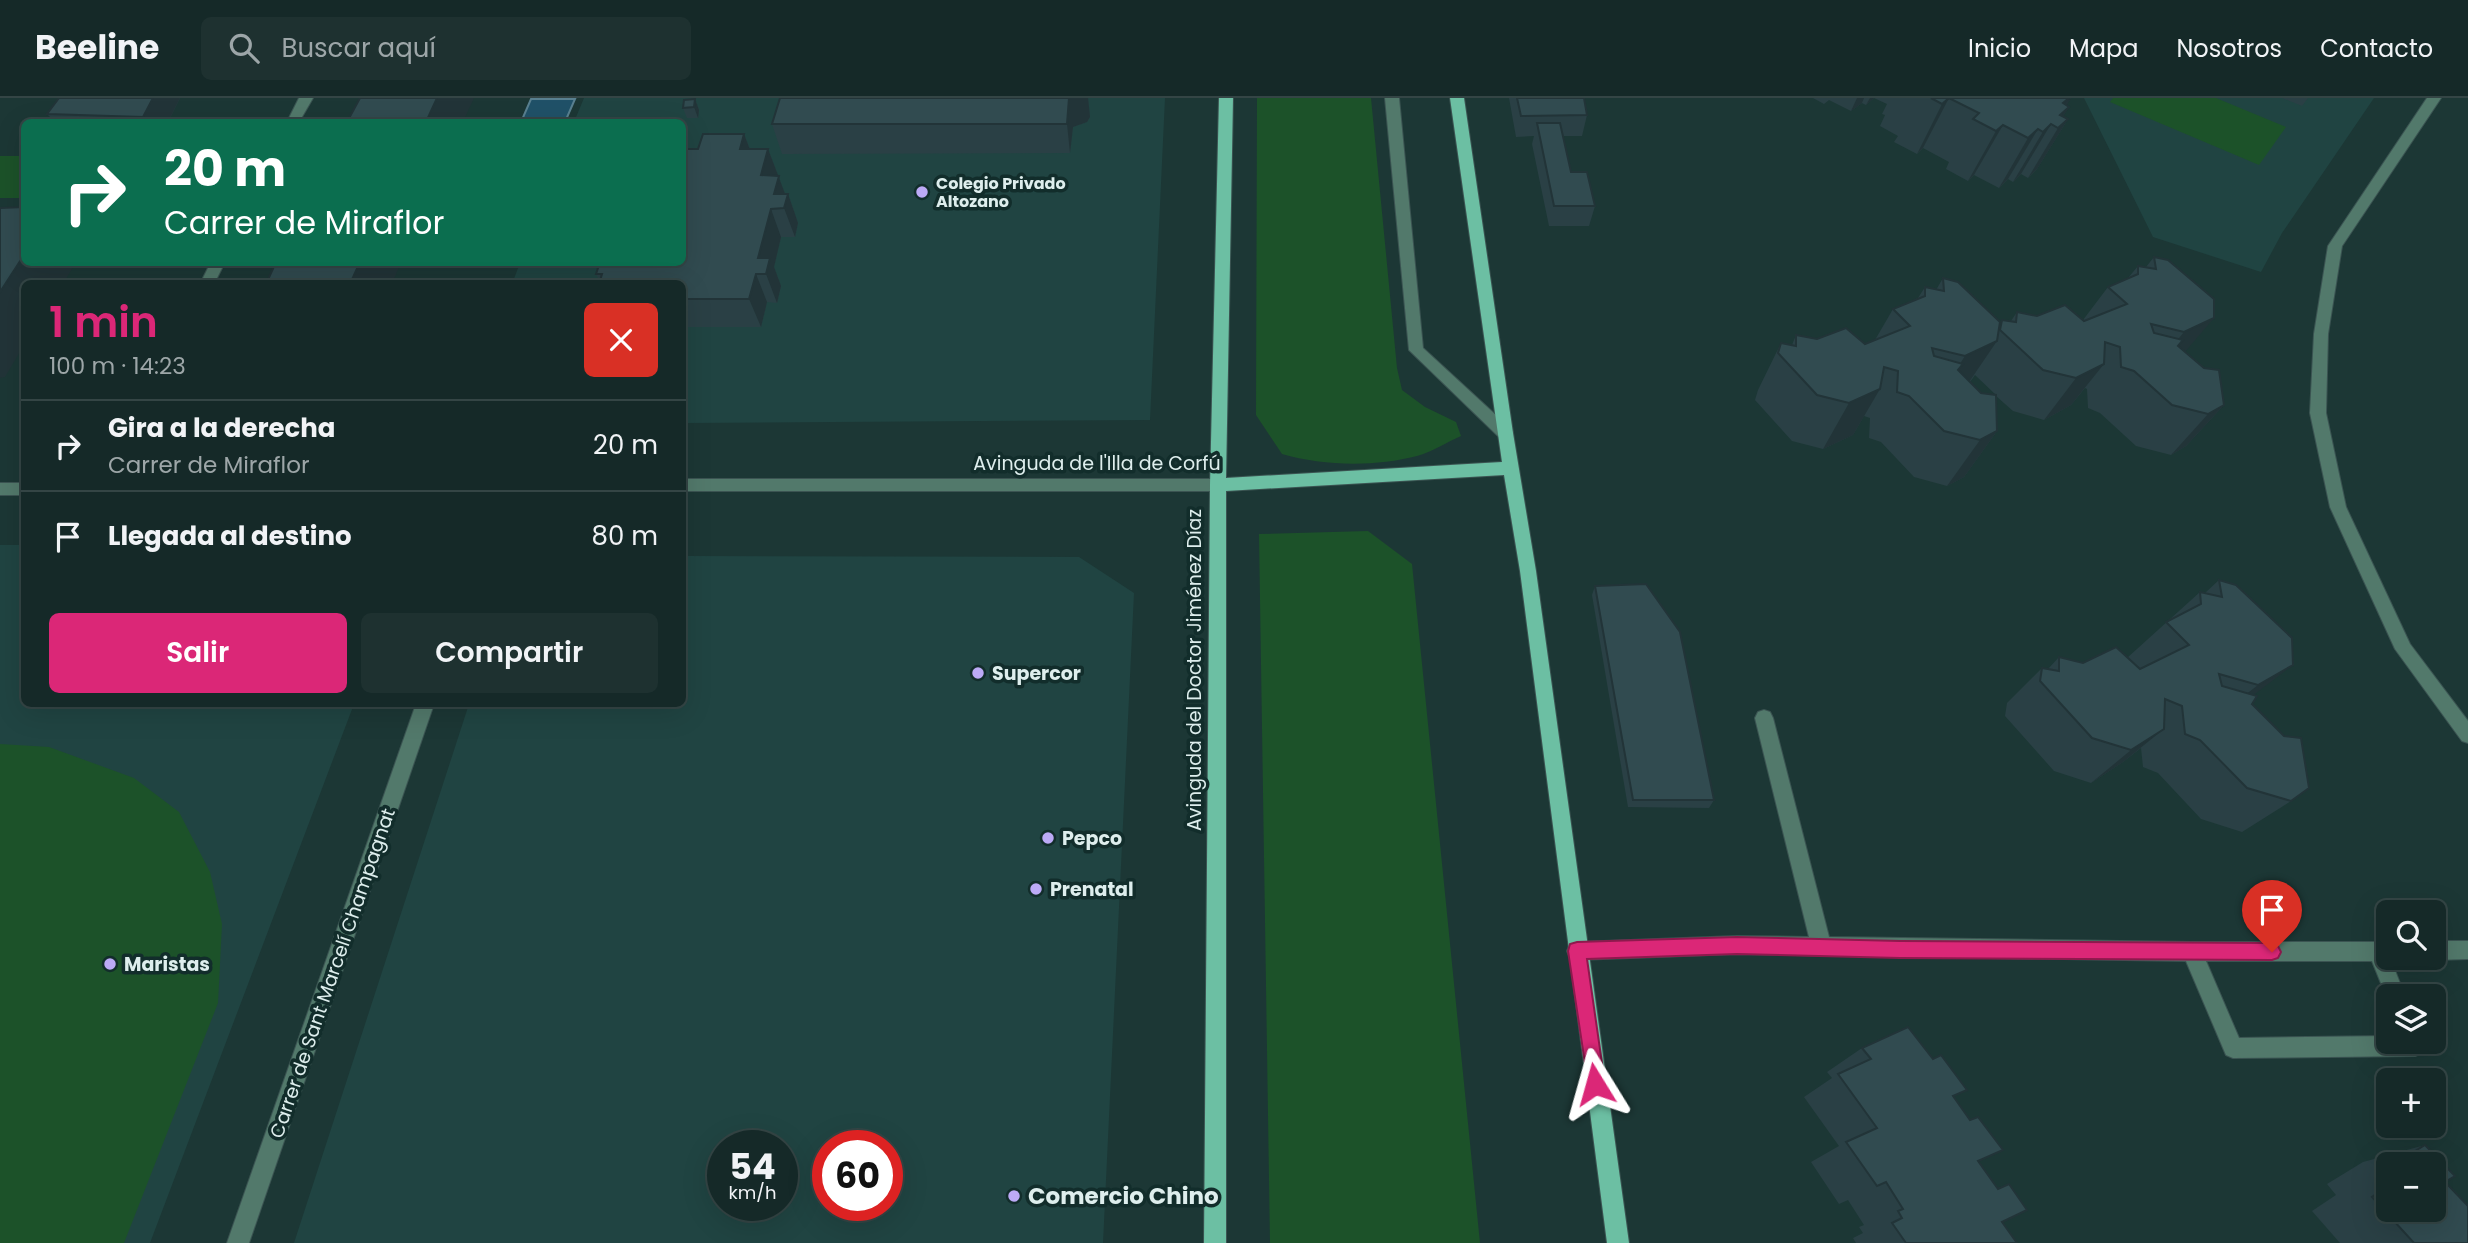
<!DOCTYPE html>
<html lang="es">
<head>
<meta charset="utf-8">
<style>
	:root { --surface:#152928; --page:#1e3130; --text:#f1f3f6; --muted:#9da6a8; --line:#344545; --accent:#db2777 }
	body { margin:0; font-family:Poppins,sans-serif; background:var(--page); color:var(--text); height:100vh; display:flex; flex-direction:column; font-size:26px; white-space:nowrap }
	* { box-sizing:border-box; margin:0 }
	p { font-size:23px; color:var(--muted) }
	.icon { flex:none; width:38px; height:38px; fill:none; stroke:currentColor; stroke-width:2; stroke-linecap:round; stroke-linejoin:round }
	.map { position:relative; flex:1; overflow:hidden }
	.side { position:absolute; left:21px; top:182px; width:665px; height:427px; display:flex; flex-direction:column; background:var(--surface); border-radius:10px; box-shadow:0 7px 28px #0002,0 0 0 2px var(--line) }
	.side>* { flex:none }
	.hud { position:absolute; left:21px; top:21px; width:665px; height:147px; border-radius:10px; box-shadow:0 7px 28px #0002,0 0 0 2px var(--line); background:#0b6e4f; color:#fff; overflow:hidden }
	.controls { position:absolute; left:2376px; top:802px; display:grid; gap:14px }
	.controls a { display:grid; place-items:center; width:70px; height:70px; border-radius:10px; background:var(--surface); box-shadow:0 7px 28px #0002,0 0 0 2px var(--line); font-size:35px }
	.speed { position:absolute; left:707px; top:1032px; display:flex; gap:14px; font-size:35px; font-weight:700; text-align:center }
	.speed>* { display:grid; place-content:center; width:91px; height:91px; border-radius:50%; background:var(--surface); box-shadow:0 7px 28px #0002,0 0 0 2px var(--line); line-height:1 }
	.speed small { font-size:18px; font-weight:400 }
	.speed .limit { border:10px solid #d22; background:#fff; color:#111 }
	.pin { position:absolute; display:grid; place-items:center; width:60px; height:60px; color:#fff; margin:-72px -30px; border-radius:50% 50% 50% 0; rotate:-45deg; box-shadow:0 0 7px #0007 }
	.pin .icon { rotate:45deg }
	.me { position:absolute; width:77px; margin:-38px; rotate:352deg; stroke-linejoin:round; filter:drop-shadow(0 0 5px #0008) }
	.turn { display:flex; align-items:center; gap:24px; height:147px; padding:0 28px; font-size:32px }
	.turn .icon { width:91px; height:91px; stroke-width:2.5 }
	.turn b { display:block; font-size:49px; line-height:60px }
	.round { display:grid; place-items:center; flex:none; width:74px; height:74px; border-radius:10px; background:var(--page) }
	.summary { display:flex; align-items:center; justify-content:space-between; height:119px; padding:0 28px }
	h1 { font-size:42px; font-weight:600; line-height:52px; color:var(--accent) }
	.button { display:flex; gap:14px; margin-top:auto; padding:14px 28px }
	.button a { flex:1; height:80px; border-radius:10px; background:var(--accent); color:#fff; font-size:28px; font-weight:600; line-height:80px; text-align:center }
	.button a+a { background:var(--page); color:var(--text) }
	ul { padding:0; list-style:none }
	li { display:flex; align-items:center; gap:21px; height:91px; padding:0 28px; border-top:2px solid var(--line) }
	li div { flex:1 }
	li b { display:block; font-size:26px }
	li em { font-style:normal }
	header { display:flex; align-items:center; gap:42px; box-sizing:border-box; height:98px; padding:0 35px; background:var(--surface); border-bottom:2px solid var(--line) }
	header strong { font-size:33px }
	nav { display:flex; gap:38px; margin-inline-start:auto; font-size:24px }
	.search { width:490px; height:63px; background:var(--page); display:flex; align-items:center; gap:18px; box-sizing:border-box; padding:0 24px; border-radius:10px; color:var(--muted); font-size:26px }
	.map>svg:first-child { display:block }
	.built { fill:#204442; fill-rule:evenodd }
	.green { fill:#1c5229 }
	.water { fill:#205168; stroke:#598090; stroke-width:2 }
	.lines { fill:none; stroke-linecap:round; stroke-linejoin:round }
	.minor-casing { stroke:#3b5452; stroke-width:2 }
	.major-casing { stroke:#3b5452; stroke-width:2 }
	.minor { fill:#52796b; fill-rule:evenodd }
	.major { fill:#6cbfa3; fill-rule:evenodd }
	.wall { fill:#2a4045; fill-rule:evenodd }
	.shaded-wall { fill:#223438 }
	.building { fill:#314b50; stroke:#223438; stroke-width:2 }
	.route { fill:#db2777; stroke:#8e194d; stroke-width:2 }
	.poi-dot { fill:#bcaaf6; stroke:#122d2b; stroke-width:2.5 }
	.labels { text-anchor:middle; stroke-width:7; stroke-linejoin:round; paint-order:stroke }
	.far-poi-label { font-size:16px; font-weight:bold; fill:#deeeed; stroke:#122d2b; text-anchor:start }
	.street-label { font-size:19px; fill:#deeeed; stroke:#122d2b }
	.poi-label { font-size:19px; font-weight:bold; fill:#deeeed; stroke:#122d2b; text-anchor:start }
	.near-poi-label { font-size:23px; font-weight:bold; fill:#deeeed; stroke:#122d2b; text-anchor:start }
</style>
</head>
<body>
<header>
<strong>Beeline</strong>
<div class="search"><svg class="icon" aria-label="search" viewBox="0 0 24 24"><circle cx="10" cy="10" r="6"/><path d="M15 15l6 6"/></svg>Buscar aquí</div>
<nav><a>Inicio</a><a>Mapa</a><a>Nosotros</a><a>Contacto</a></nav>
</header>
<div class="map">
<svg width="2468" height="1145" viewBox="0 0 2468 1145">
	<rect width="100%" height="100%" fill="#1c3735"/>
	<g class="built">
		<path d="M584 0H1165L1150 322 683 325 682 186H512L520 165 682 164V24H574Z"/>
		<path d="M2084 0H2374L2282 135 2261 174 2153 139Z"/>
		<path d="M0 447H24V606H354L150 1145H0Z"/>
		<path d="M683 458 1079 459 1134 495 1103 1145H294L469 606H682ZM723 1048H782V1108H723ZM828 1048H887V1108H828Z"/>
	</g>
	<g class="green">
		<path d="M1257 0H1371L1397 270 1402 292 1425 309 1456 324 1461 338C1447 344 1432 354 1417 358 1375 369 1323 368 1282 356L1256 317Z"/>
		<path d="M2113 0H2216L2286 29 2259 67 2110 4Z"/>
		<rect x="0" y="58" width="24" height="42"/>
		<path d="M1368 433 1412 466 1480 1145H1270L1259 436Z"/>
		<path d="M0 646 49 649 134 680 179 714 210 774 222 826 218 905 124 1145H0Z"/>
	</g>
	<path class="water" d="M531 1H575L565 24H521Z"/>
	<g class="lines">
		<g class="minor-casing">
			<g id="minor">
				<path d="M299 0H313L299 24H287Z"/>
				<path d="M1385 0H1399L1423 250 1511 331 1513 335 1511 339H1499L1409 252Z"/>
				<path d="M2427 0H2441L2342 148 2328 236 2326 315 2346 409 2410 546 2468 623V645L2462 643 2395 551 2330 409 2310 315 2314 236 2328 148Z"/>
				<path d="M211 164H225L214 186H200Z"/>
				<path d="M682 381H1218L1226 387 1218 393H682Z"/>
				<rect x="0" y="385" width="24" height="12"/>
				<path d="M416 606H434L249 1145H227Z"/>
				<path d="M1764 612 1770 614 1773 620 1829 839 2192 844H2389V859H2396L2391 862 2405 898H2389V905L2372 863H2206L2239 940 2389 938V943H2423L2425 948 2422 955 2415 958 2233 960 2226 957 2186 863 1737 856 1577 862 1570 860 1567 853 1570 846 1577 844 1737 838 1809 839 1755 620 1758 614Z"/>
				<path d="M2434 843H2468V861L2434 862 2427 860 2434 859Z"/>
			</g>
		</g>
		<g class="major-casing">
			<path id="major" d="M1219 0H1233L1226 380 1502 364 1450 0H1464L1513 335 1536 473 1629 1145H1607L1520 473 1504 377 1226 393V1145H1204L1210 387Z"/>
		</g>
		<use href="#minor" class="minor"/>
		<use href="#major" class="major"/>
	</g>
	<g class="wall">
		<path d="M59 0H180L168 24H55L47 16Z"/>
		<path d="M780 0H1088L1090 19 1087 24 1073 29 1070 55 782 56 772 26Z"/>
		<path d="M1509 0H1584L1587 17 1582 38H1563L1571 74 1595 108 1589 128H1549L1532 46 1534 38 1516 39Z"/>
		<path d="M1813 0H1874L1866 7 1862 5 1851 13 1829 2 1824 6Z"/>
		<path d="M1874 0H2071L2066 7 2069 9 2063 18 2068 21 2037 71 2028 80 2021 76 2013 84 2008 81 1999 90 1974 77 1968 83 1946 71 1949 64 1923 50 1917 56 1894 44 1898 38 1880 28 1885 17 1882 16 1887 6Z"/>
		<path d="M2282 0H2308L2302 8Z"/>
		<path d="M695 1 699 12 698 20H687L683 10Z"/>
		<path d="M744 36 750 51H768L785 96H788L798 125 795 139H781L774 169 781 188 777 205 767 204 761 229H682V186L600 184 596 176 682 164 698 51Z"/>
		<path d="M2154 159 2214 201 2185 254 2224 307 2186 348 2171 357 2136 348 2100 315 2088 310 2087 291 2085 290 2071 307 2044 322 2013 313 1996 298 1997 333 1964 379 1947 388 1914 379 1881 344 1869 340 1870 320 1864 318 1853 337 1823 351 1792 343 1755 302 1758 292 1781 245 1792 247 1796 237 1817 241 1865 246 1875 242 1893 211 1918 200 1925 189 1936 192 1943 180 2000 225 2002 222 2011 223 2017 214 2037 218 2083 222 2108 189 2128 180 2138 168 2146 169ZM1975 277 1996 297 1981 295 1970 284Z"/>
		<path d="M2219 482 2292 540 2254 597 2252 606 2291 703 2242 734 2201 721 2158 675 2143 669 2141 650 2123 664 2091 685 2054 673 2005 618 2007 605 2042 570 2048 571 2059 559 2083 565 2127 560 2200 494 2205 495Z"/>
		<path d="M1595 488 1714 702 1709 710 1628 709 1592 497Z"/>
		<path d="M1862 950 1954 999 1978 1063 1998 1090 2009 1086 2002 1124 2017 1145H1856L1853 1140 1863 1135 1859 1129 1864 1127 1848 1102 1839 1106 1811 1064 1839 1048 1804 999 1832 980 1827 974Z"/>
		<path d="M2425 1047 2445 1084 2468 1145H2340L2312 1113 2336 1097 2327 1086 2363 1064ZM2389 1066H2434L2389 1111Z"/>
	</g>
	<g class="shaded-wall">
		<path d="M153 0H180L168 24H148L143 19Z"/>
		<path d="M437 0H474L463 24H426Z"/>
		<path d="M1069 0H1088L1090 19 1087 24 1073 29 1070 55 1067 26Z"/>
		<path d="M1857 0H1864L1862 5 1851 13Z"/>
		<path d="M1870 0H1874L1866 7Z"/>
		<path d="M1949 0 1923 50 1917 56 1942 6Z"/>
		<path d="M2063 0H2071L2061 17 2069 9 2057 29 2051 26 2021 76 2013 84Z"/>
		<path d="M695 1 699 12 698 20 694 9Z"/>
		<path d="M2068 21 2037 71 2028 80 2058 30Z"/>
		<path d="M2003 27 1974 77 1968 83 1996 33Z"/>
		<path d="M2038 31 2008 81 1999 90 2028 40Z"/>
		<path d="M744 36 755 65 740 51Z"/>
		<path d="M768 51 787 101 788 96 798 125 795 139 784 110 761 77Z"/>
		<path d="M771 111 781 139 774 169 781 188 777 205 766 176 758 160Z"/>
		<path d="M24 157V164H76L63 186H24V247L5 279 0 280V194Z"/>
		<path d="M360 164H401L392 186H350Z"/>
		<path d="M756 176 767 204 761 229 749 201Z"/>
		<path d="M2214 220 2178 262 2149 276 2184 234Z"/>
		<path d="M1997 243 1965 290 1933 313 1927 318 1937 303 1935 304 1965 258Z"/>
		<path d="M2104 266 2071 307 2044 322 2076 280Z"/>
		<path d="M1880 291 1853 337 1823 351 1849 305Z"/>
		<path d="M2224 307 2186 348 2171 357 2208 316Z"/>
		<path d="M1997 333 1964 379 1947 388 1980 342Z"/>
		<path d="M2293 567 2247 602 2214 621 2258 587Z"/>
		<path d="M2164 631 2123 664 2091 685 2131 652Z"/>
	</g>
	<g class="building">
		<path d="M59 0H153L143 19 47 16Z"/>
		<path d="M360 0H437L426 24H347Z"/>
		<path d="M780 0H1069L1067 26H772Z"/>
		<path d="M1517 0H1584L1587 17 1521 18Z"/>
		<path d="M1931 0H2069L2063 5 2069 9 2060 17 2068 21 2058 30 2051 26 2043 34 2038 31 2028 40 2003 27 1996 33 1973 21 1979 15 1949 0 1942 6Z"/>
		<path d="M695 1 694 9 683 10 684 2Z"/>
		<path d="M1537 25H1560L1571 74H1587L1595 108H1554Z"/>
		<path d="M703 36H744L740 51H768L761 77 779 78 774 96H788L784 110 771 111 758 160H770L766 176H756L749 201H682V186H599L602 176H596L600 164H682V51H698Z"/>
		<path d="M24 109V157L0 194V110Z"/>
		<path d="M2154 159 2168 162 2214 201V220L2184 234 2151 226 2154 235 2183 242 2178 248 2204 270 2219 272 2224 307 2208 316 2172 307 2134 273 2121 269 2120 249 2105 244 2104 266 2076 280 2043 272 2000 232 2002 222 2016 224 2017 214 2037 218 2065 207 2084 223 2127 206 2108 189 2138 176V168L2156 171Z"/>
		<path d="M276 164H360L350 186H266Z"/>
		<path d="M1943 180 1958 184 2000 224 1997 243 1965 258 1932 250 1934 258 1963 266 1958 272 1981 295 1996 297 1997 333 1980 342 1944 333 1909 298 1897 294 1898 273 1884 269 1880 291 1849 305 1817 297 1778 255 1781 245 1796 248V237L1817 241 1846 230 1865 246 1910 228 1893 211 1925 198V189L1944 193Z"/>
		<path d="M2219 482 2236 487 2292 540 2293 567 2258 587 2219 576 2222 588 2257 598 2252 606 2284 638 2301 640 2309 690 2291 703 2247 690 2200 642 2185 636 2182 608 2165 601 2164 631 2131 652 2092 640 2040 583 2042 570 2059 573V559L2083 565 2116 549 2140 571 2189 547 2166 524 2201 506 2200 494 2222 499Z"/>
		<path d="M1646 486 1680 534 1714 702H1633L1595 488Z"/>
		<path d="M1908 929 1933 961 1941 957 1967 992 1953 998 1970 1022 1978 1019 2003 1052 1978 1063 1998 1091 2009 1086 2027 1112 2002 1124 2017 1145H1906L1892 1125 1902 1120 1898 1113 1903 1111 1886 1084 1877 1088 1846 1044 1877 1030 1838 976 1871 961 1862 950Z"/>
		<path d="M2425 1047 2455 1078 2445 1084 2468 1108V1145H2414L2372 1099 2389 1087V1111H2434V1066H2394Z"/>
	</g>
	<path class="route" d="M1737 839 1900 843 2272 845 2278 848 2281 854 2278 860 2272 862 1900 860 1737 856 1587 861 1605 986 1602 992 1595 995 1589 992 1568 853 1570 846 1577 844Z"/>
	<g class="poi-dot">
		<circle cx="922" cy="94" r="7"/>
		<circle cx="978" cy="575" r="7"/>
		<circle cx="1048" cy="740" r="7"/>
		<circle cx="1036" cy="791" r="7"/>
		<circle cx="110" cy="866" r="7"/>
		<circle cx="1014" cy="1098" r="7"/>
	</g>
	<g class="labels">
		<g class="far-poi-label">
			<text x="936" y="91">Colegio Privado<tspan x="936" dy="18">Altozano</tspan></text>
		</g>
		<g class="street-label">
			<text x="1097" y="372">Avinguda de l'Illa de Corfú</text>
			<text transform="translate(1194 572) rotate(-90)" y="7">Avinguda del Doctor Jiménez Díaz</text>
			<text transform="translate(332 875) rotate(-71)" y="7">Carrer de Sant Marcelí Champagnat</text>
		</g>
		<g class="poi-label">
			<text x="992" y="582">Supercor</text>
			<text x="1062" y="747">Pepco</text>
			<text x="1050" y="798">Prenatal</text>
			<text x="124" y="873">Maristas</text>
		</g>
		<g class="near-poi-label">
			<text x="1028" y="1106">Comercio Chino</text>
		</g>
	</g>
</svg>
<div class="controls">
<a><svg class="icon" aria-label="search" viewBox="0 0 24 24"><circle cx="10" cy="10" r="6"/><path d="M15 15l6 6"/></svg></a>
<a><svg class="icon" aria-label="layers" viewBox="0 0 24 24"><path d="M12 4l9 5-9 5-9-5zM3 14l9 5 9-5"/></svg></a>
<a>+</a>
<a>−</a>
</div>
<div class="speed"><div>54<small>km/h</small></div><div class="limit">60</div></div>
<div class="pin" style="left:2272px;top:854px;background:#d93025"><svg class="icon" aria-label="arrive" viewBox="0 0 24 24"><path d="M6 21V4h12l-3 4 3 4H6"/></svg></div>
<svg class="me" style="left:1595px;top:986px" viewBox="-20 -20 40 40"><path d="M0-17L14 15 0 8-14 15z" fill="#db2777" stroke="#fff" stroke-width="4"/></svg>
<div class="hud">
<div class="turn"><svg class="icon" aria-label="right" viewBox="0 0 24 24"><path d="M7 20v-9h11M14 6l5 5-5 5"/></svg><div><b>20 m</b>Carrer de Miraflor</div></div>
</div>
<section class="side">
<div class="summary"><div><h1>1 min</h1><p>100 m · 14:23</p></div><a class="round" style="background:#d93025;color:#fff"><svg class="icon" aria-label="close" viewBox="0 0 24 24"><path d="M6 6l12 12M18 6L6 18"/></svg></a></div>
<ul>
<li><svg class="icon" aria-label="right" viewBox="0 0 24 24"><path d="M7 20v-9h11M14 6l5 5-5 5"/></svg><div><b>Gira a la derecha</b><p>Carrer de Miraflor</p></div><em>20 m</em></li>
<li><svg class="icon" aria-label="arrive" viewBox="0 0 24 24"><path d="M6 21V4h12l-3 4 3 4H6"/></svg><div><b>Llegada al destino</b></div><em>80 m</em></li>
</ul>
<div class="button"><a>Salir</a><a>Compartir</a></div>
</section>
</div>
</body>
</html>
